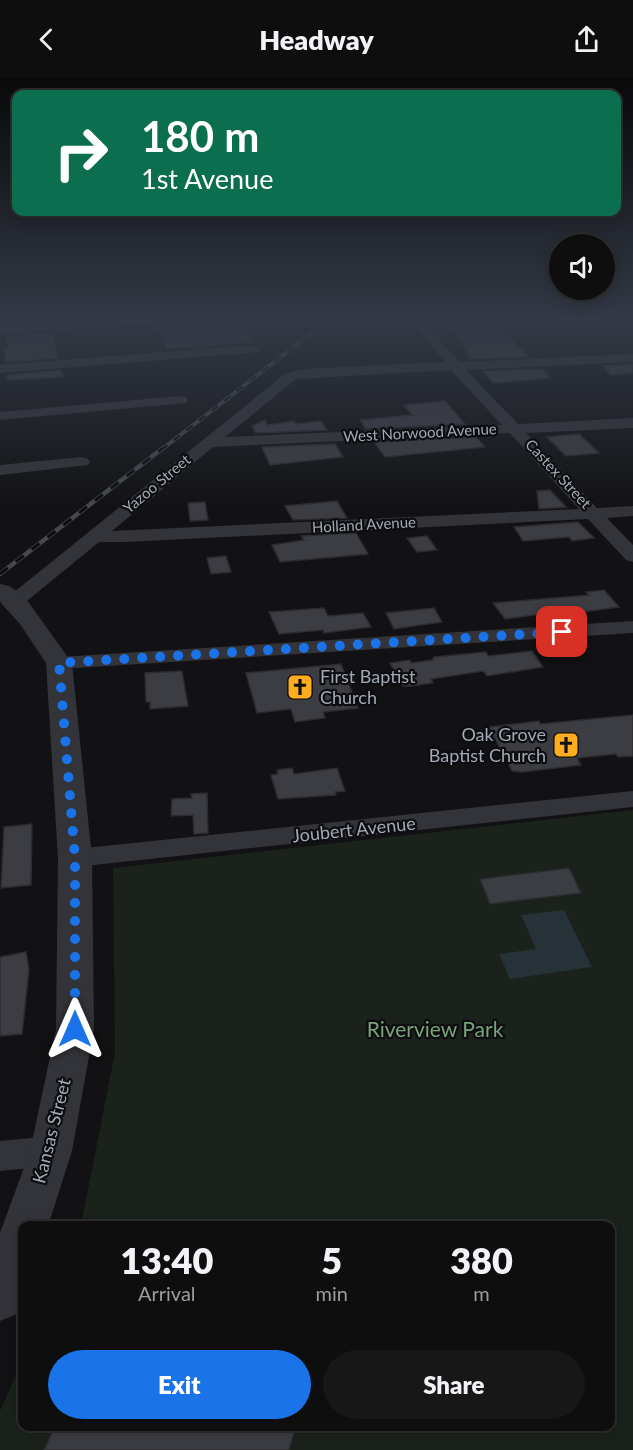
<!DOCTYPE html>
<html lang="en">
<head>
<meta charset="utf-8">
<style>
	:root { --surface:#0e0e0f; --page:#171718; --text:#f1f3f6; --muted:#9b9c9e; --line:#2e2e2f; --accent:#1a73e8 }
	body { margin:0; font-family:Lato,sans-serif; background:var(--page); color:var(--text); height:100vh; display:flex; flex-direction:column; font-size:22px; white-space:nowrap }
	* { box-sizing:border-box; margin:0 }
	p { font-size:20px; color:var(--muted) }
	.icon { flex:none; width:33px; height:33px; fill:none; stroke:currentColor; stroke-width:2; stroke-linecap:round; stroke-linejoin:round }
	.map { position:relative; flex:1; overflow:hidden }
	.details { position:absolute; left:18px; top:1143px; width:597px; height:210px; display:flex; flex-direction:column; background:var(--surface); border-radius:12px; box-shadow:0 3px 15px #0003,0 0 0 2px var(--line) }
	.details>* { flex:none }
	.guide { position:absolute; left:12px; top:12px; width:609px; height:126px; border-radius:12px; box-shadow:0 3px 15px #0003,0 0 0 2px var(--line); background:#0b6e4f; color:#fff; overflow:hidden }
	.controls { position:absolute; left:549px; top:156px; display:grid; gap:12px }
	.controls a { display:grid; place-items:center; width:66px; height:66px; border-radius:50%; background:var(--surface); box-shadow:0 3px 15px #0003,0 0 0 2px var(--line); font-size:30px }
	.pin { position:absolute; display:grid; place-items:center; width:51px; height:51px; color:#fff; margin:-26px; border-radius:12px; box-shadow:0 3px 9px #0006 }
	.me { position:absolute; width:66px; margin:-33px; rotate:0deg; stroke-linejoin:round; filter:drop-shadow(0 0 4px #0008) }
	.turn { display:flex; align-items:center; gap:21px; height:126px; padding:0 30px; font-size:27px }
	.turn .icon { width:78px; height:78px; stroke-width:2.5 }
	.turn b { display:block; font-size:42px; line-height:51px }
	.eta { display:flex; justify-content:space-evenly; align-items:center; height:102px; text-align:center }
	.eta b { font-size:36px; font-weight:800; line-height:42px }
	.primary-button { display:flex; gap:12px; margin-top:auto; padding:12px 30px }
	.primary-button a { flex:1; height:69px; border-radius:36px; background:var(--accent); color:#fff; font-size:24px; font-weight:800; line-height:69px; text-align:center }
	.primary-button a+a { background:var(--page); color:var(--text) }
	header { display:flex; justify-content:space-between; align-items:center; height:78px; padding:0 30px; background:var(--surface); font-size:27px; font-weight:800 }
	.map>svg:first-child { display:block }
	.green { fill:#1a221b }
	.water { fill:#273138 }
	.building { fill:#3c3d42; stroke:#2c2c30; stroke-width:1.5 }
	.lines { fill:none; stroke-linecap:round; stroke-linejoin:round }
	.minor { fill:#333439; fill-rule:evenodd }
	.tertiary { fill:#333439; fill-rule:evenodd }
	.rail-far1-casing { stroke:#46484e; stroke-width:4 }
	.rail-casing { stroke:#46484e; stroke-width:4.5 }
	.rail-far1 { stroke:#0d0d0f; stroke-width:2; stroke-dasharray:8; stroke-linecap:butt }
	.rail { stroke:#0d0d0f; stroke-width:3; stroke-dasharray:10; stroke-linecap:butt }
	.route { stroke:#1a73e8; stroke-width:10; stroke-dasharray:0 18 }
	.labels { text-anchor:middle; stroke-width:4.5; stroke-linejoin:round; paint-order:stroke }
	.far-street-label { font-size:15px; fill:#a2a9b6; stroke:#0d0d0f }
	.poi-label { font-size:18px; fill:#a2a9b6; stroke:#0d0d0f; text-anchor:start }
	.street-label { font-size:18px; fill:#a2a9b6; stroke:#0d0d0f }
	.near-park-label { font-size:21px; fill:#78a279; stroke:#0d0d0f }
</style>
</head>
<body>
<header><svg class="icon" aria-label="back" viewBox="0 0 24 24"><path d="M15 5l-7 7 7 7"/></svg>Headway<svg class="icon" aria-label="share" viewBox="0 0 24 24"><path d="M12 15V3M7 8l5-5 5 5M5 13v7h14v-7"/></svg></header>
<div class="map">
<svg width="633" height="1372" viewBox="0 0 633 1372">
	<rect width="100%" height="100%" fill="#121214"/>
	<path class="green" d="M633 732V1372H0V1333L22 1284V1348H610V1148L81 1147 115 974 113 790Z"/>
	<path class="water" d="M564 832 592 889 510 901 499 876 536 871 521 837Z"/>
	<g class="building">
		<path d="M240 240 254 264 167 271 156 247Z"/>
		<path d="M491 241 529 279 471 281 449 244Z"/>
		<path d="M52 255 58 280 6 284 4 271H8L6 258Z"/>
		<path d="M633 286V295L611 297 602 288Z"/>
		<path d="M542 291 551 300 493 305 483 293Z"/>
		<path d="M61 292 63 299 8 302 7 297Z"/>
		<path d="M445 323 465 346 366 351 360 342 412 337 404 327Z"/>
		<path d="M265 342 267 347 294 343 296 346 321 343 327 352 256 355 252 348Z"/>
		<path d="M579 356 599 375 566 378 547 359Z"/>
		<path d="M476 359 485 369 385 379 374 364Z"/>
		<path d="M335 366 343 379 270 387 262 369Z"/>
		<path d="M550 412 566 429 539 431 537 413Z"/>
		<path d="M337 423 347 440 293 442 285 428Z"/>
		<path d="M205 424 208 442 190 443 188 425Z"/>
		<path d="M578 444 594 460 572 463 569 459 523 463 514 449Z"/>
		<path d="M356 455 368 476 280 484 272 467 304 462 301 458Z"/>
		<path d="M427 458 437 472 417 474 407 460Z"/>
		<path d="M226 478 231 494 211 496 207 480Z"/>
		<path d="M604 512 619 529 576 535 544 538 542 536 505 541 493 525 579 518 589 517 586 514Z"/>
		<path d="M324 530 328 538 363 535 371 549 324 555 323 552 279 556 269 534Z"/>
		<path d="M434 530 442 544 394 551 386 535Z"/>
		<path d="M532 573 543 589 487 598 483 593 431 601 433 605 411 608H403L390 585 410 582 411 585 432 582 434 579 486 574 488 578Z"/>
		<path d="M341 586 358 630 323 634 325 640 295 644 291 631 257 635 246 595Z"/>
		<path d="M182 593 188 628 150 631V624H146L145 595Z"/>
		<path d="M633 637V678L618 679 616 676 577 680 581 687 523 694 512 693 490 651V649L539 643 540 646Z"/>
		<path d="M292 690 294 696 337 690 345 713 335 714 336 717 278 721 271 697 278 696 277 692Z"/>
		<path d="M207 715 208 755 194 756 193 737 171 738 172 721 192 720 191 716Z"/>
		<path d="M32 746 31 807 1 810 4 749Z"/>
		<path d="M569 790 581 815 490 826 480 801Z"/>
		<path d="M26 874 29 892 22 956 0 958V879Z"/>
		<path d="M55 1348H296L289 1372H44Z"/>
	</g>
	<g class="lines">
		<g class="minor">
			<path d="M110 240H168L162 244 0 256V248Z"/>
			<path d="M400 240H416L425 245 459 284 633 276V284L466 292 518 346 633 340V350L526 355 597 430 633 428V438L607 440 633 467V484L626 482 588 441 126 464H99L22 527H8L5 523 8 519 286 295 303 291 445 284 417 251ZM451 292 502 347 225 359 296 301ZM510 355 579 431 112 453 213 369Z"/>
			<path d="M253 267 260 271 258 274 0 295V287Z"/>
			<path d="M181 318 186 319 188 322 186 325 0 342V334Z"/>
			<path d="M82 379 88 381 90 384 88 387 0 397V387Z"/>
			<path d="M633 543V555L59 591 51 590 48 585 51 580 59 579Z"/>
			<path d="M633 713V729L75 789 66 786 62 780 66 774 75 771Z"/>
			<path d="M51 1058 63 1063 68 1073 63 1083 51 1088 0 1093V1063Z"/>
		</g>
		<path class="tertiary" d="M0 506 9 508 24 518 72 585 92 780 94 951 72 1073 48 1148H22V1223L17 1236 0 1243V1155L30 1073 56 951 58 780 46 585 20 546 0 524Z"/>
		<g class="rail-far1-casing">
			<path id="rail-far1" d="M161 372 331 240"/>
		</g>
		<g class="rail-casing">
			<path id="rail" d="M0 496 163 370"/>
		</g>
		<use href="#rail-far1" class="rail-far1"/>
		<use href="#rail" class="rail"/>
	</g>
	<linearGradient id="sky" x2="0" y2="1"><stop stop-color="#0a0a0b"/><stop offset="0.56" stop-color="#333945"/><stop offset="1" stop-color="#333945" stop-opacity="0"/></linearGradient>
	<rect width="633" height="432" fill="url(#sky)"/>
	<g class="lines">
		<path class="route" d="M75 951V780L59 585 562 554"/>
	</g>
	<defs>
		<g id="church-square" transform="scale(1.35)"><rect x="-9" y="-9" width="18" height="18" rx="4" fill="#ffad1f" stroke="#0d0d0f"/><path d="M-1.2-6h2.4v3.5h3.3v2.4h-3.3V6h-2.4V-.1h-3.3v-2.4h3.3Z" fill="#111"/></g>
	</defs>
	<g fill-rule="evenodd">
		<use href="#church-square" x="300" y="609"/>
		<use href="#church-square" x="566" y="667"/>
	</g>
	<g class="labels">
		<g class="far-street-label">
			<text transform="translate(420 355) rotate(-3)" y="5">West Norwood Avenue</text>
			<text transform="translate(558 396) rotate(47)" y="5">Castex Street</text>
			<text transform="translate(157 406) rotate(-40)" y="5">Yazoo Street</text>
			<text transform="translate(364 447) rotate(-3)" y="5">Holland Avenue</text>
		</g>
		<g class="poi-label">
			<text x="320" y="605">First Baptist<tspan x="320" dy="21">Church</tspan></text>
			<text x="546" y="663" text-anchor="end">Oak Grove<tspan x="546" dy="21">Baptist Church</tspan></text>
		</g>
		<g class="street-label">
			<text transform="translate(354 752) rotate(-6)" y="6">Joubert Avenue</text>
			<text transform="translate(52 1053) rotate(-76)" y="6">Kansas Street</text>
		</g>
		<g class="near-park-label">
			<text x="435" y="959">Riverview Park</text>
		</g>
	</g>
</svg>
<div class="controls">
<a><svg class="icon" aria-label="sound" viewBox="0 0 24 24"><path d="M4 9h4l5-4v14l-5-4H4zM17 9q2 3 0 6"/></svg></a>
</div>
<div class="pin" style="left:562px;top:554px;background:#d93025"><svg class="icon" aria-label="arrive" viewBox="0 0 24 24"><path d="M6 21V4h12l-3 4 3 4H6"/></svg></div>
<svg class="me" style="left:75px;top:951px" viewBox="-20 -20 40 40"><path d="M0-17L14 15 0 8-14 15z" fill="#1a73e8" stroke="#fff" stroke-width="4"/></svg>
<div class="guide">
<div class="turn"><svg class="icon" aria-label="right" viewBox="0 0 24 24"><path d="M7 20v-9h11M14 6l5 5-5 5"/></svg><div><b>180 m</b>1st Avenue</div></div>
</div>
<section class="details">
<div class="eta">
<div><b>13:40</b><p>Arrival</p></div>
<div><b>5</b><p>min</p></div>
<div><b>380</b><p>m</p></div>
</div>
<div class="primary-button"><a>Exit</a><a>Share</a></div>
</section>
</div>
</body>
</html>
